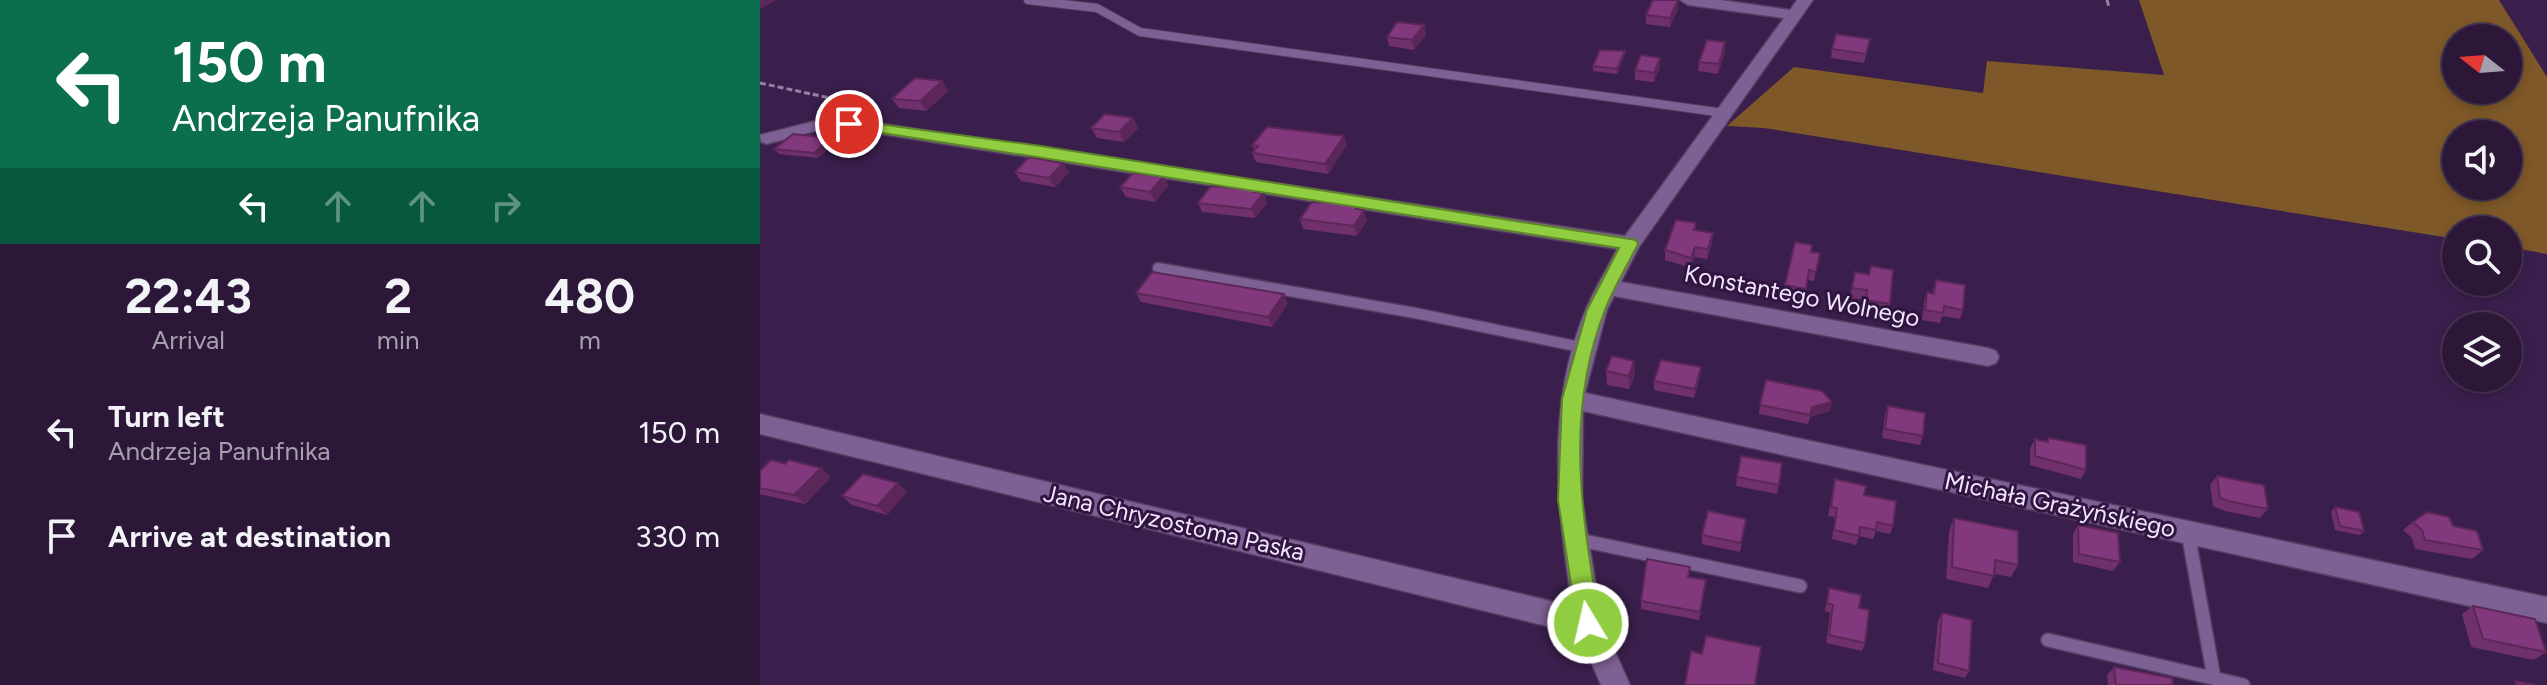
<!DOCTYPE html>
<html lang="en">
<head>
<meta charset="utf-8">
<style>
	:root { --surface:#2c1739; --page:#342041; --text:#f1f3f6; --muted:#a69fae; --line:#483653 }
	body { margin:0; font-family:Figtree,sans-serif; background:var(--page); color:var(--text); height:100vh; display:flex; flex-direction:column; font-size:30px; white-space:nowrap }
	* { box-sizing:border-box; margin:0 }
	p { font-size:26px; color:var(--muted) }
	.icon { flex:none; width:44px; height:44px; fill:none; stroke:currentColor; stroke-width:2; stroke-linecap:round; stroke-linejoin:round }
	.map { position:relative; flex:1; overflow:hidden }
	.drawer { display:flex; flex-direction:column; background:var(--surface); width:760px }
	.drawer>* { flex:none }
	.guide { background:#0b6e4f; color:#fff; overflow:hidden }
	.needle { width:52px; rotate:287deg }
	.fabs { position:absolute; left:1682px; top:24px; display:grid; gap:16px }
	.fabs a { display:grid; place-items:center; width:80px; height:80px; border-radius:50%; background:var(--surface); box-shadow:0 4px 12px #0003,0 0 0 2px var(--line); font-size:40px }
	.pin { position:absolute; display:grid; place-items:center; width:68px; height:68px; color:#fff; margin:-34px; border:4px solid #fff; border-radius:50%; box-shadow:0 2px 8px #0007 }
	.me { position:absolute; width:88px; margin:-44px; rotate:351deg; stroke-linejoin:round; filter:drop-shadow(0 0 6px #0008) }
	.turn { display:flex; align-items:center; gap:28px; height:168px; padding:0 40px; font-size:36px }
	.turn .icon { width:104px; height:104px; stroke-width:2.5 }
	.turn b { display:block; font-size:56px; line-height:68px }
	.lanes { display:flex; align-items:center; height:76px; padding:0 40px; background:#0003; justify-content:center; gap:40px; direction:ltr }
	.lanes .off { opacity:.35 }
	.eta { display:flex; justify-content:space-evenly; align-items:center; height:136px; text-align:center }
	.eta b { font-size:48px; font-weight:700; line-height:56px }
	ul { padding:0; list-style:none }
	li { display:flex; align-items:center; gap:24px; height:104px; padding:0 40px }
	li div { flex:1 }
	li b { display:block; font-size:30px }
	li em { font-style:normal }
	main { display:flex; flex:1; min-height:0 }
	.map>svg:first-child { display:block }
	.forest { fill:#7e5828; fill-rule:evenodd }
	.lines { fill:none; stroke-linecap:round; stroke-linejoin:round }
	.lane-far2-casing { stroke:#533b62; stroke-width:10 }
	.lane-far1-casing { stroke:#533b62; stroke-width:13 }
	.lane-casing { stroke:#533b62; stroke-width:16 }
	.street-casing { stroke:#533b62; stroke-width:3 }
	.path { stroke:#9481a3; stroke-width:3; stroke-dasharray:6 3; stroke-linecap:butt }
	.lane-far2 { stroke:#7e6194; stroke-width:8 }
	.lane-far1 { stroke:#7e6194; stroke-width:10 }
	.lane { stroke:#7e6194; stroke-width:13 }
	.street { fill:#7e6194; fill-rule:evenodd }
	.wall { fill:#70306c }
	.shaded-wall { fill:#5b2758 }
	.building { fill:#82387d; stroke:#5b2758; stroke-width:2 }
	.route { fill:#90cd40; stroke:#5e852a; stroke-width:2 }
	.labels { text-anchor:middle; stroke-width:6; stroke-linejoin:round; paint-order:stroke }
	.street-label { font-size:24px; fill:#f2e6fd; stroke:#301541 }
</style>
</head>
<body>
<main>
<section class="drawer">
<div class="guide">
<div class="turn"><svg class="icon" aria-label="left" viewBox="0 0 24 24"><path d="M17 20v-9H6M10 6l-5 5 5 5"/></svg><div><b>150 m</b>Andrzeja Panufnika</div></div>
<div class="lanes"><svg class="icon" aria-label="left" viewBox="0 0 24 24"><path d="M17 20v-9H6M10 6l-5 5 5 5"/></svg><svg class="icon off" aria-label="ahead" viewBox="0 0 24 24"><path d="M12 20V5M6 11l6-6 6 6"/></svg><svg class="icon off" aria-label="ahead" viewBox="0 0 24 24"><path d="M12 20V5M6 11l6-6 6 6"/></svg><svg class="icon off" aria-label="right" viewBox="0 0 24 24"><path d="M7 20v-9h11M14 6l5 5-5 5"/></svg></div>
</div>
<div class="eta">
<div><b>22:43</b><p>Arrival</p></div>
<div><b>2</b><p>min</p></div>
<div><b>480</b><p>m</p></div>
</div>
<ul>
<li><svg class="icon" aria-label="left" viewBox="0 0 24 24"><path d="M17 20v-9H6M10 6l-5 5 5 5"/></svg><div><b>Turn left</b><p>Andrzeja Panufnika</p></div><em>150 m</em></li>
<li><svg class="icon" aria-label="arrive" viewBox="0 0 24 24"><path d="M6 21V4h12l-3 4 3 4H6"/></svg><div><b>Arrive at destination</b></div><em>330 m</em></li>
</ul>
</section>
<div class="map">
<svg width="1787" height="685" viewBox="0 0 1787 685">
	<rect width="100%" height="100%" fill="#3a1f4c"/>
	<path class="forest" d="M1379 0H1739L1787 77V254L1748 247V230H1696V239L1004 128 967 126 1034 67 1223 93 1227 61 1404 75ZM1696 38H1748V90H1696ZM1696 134H1748V186H1696Z"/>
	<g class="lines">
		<g class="lane-far2-casing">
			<path id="lane-far2" d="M268 0 337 8 380 32 964 113"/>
		</g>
		<g class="lane-far1-casing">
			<path id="lane-far1" d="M398 268 655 313 825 348"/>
		</g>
		<g class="lane-casing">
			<g id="lane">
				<path d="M1428 533 1454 678"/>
				<path d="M815 539 1040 586"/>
				<path d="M1288 640 1483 685"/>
			</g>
		</g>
		<g class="street-casing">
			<path id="street" d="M920 0H961L1030 10 1037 0H1053L879 247 861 282 1228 348 1236 351 1239 357 1236 363 1228 366 854 296 847 310 825 393 1787 597V623L823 411 822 500 842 622 870 685H841L819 634 0 434V414L812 606C797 505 785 407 826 309 835 288 847 269 857 249L89 129 59 130 7 144 1 142 0 135 59 120 89 119 865 236 1024 18 928 5Z"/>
		</g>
		<g class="path">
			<path d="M1347 0 1349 7"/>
			<path d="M0 83 98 104 103 112"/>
		</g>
		<use href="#lane-far2" class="lane-far2"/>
		<use href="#lane-far1" class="lane-far1"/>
		<use href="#lane" class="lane"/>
		<use href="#street" class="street"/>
	</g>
	<g class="wall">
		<path d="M918 9 910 27 886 24V15Z"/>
		<path d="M664 25 666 35 654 50 629 46 627 37Z"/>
		<path d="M1110 39 1104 63 1071 58 1072 49Z"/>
		<path d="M865 51V55L857 74 833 71V66Z"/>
		<path d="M965 52 958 74 938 71 939 62Z"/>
		<path d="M900 67 894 82 875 80V70Z"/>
		<path d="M189 90 166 111 139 108 132 99Z"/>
		<path d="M373 118 378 128 364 142 337 138 331 128Z"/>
		<path d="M71 138 75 143 58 158 19 154 14 149Z"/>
		<path d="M492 145H587L568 174 496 162 492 153 494 150Z"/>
		<path d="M303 163 309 172 295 187 261 181 255 172Z"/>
		<path d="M404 176 408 186 395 202 366 197 360 187Z"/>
		<path d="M498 193 507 203 495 218 442 212 438 203Z"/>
		<path d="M598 206 607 220 597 236 543 229 540 219Z"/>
		<path d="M936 223V230L952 243 947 259 935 257 931 268 905 260V250Z"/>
		<path d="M1051 252 1060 253 1054 281 1047 280 1044 298 1024 295 1025 285Z"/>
		<path d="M1111 266 1130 304 1127 313 1103 309 1105 300 1090 298 1095 272 1109 274Z"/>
		<path d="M1176 280 1203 310 1200 319 1182 316 1180 323 1162 320 1164 302 1167 292 1172 294Z"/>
		<path d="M376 293 528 303 512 327 381 302Z"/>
		<path d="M874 361 875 375 869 389 847 385 846 371Z"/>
		<path d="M940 377 934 398 894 390V381Z"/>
		<path d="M1000 405 1070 411 1050 417 1048 424 999 414Z"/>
		<path d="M1128 406 1163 436 1160 445 1122 438 1125 415Z"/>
		<path d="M1289 438 1326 470 1321 479 1270 465V448L1275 439 1287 441Z"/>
		<path d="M1022 463 1017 494 976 486 977 477Z"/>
		<path d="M25 464 61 468 71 477 45 504 0 494V471Z"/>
		<path d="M1457 476 1508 509 1500 518 1465 511 1453 506 1450 485Z"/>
		<path d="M1075 479 1104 495 1133 526 1130 534 1116 531 1113 539 1099 536 1096 545 1072 539 1075 517 1068 516Z"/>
		<path d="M147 492 127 515 92 505 82 496Z"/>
		<path d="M1575 507 1604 531 1600 535 1575 530 1571 512Z"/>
		<path d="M1194 518 1258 565 1251 577 1234 574 1228 588 1186 579 1189 531Z"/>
		<path d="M986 519 980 552 942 544V535Z"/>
		<path d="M1653 522 1693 526 1723 550 1712 559 1655 549 1652 538 1643 530Z"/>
		<path d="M1318 525 1360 562 1353 571 1313 562V534Z"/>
		<path d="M929 577 945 589 939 620 881 609V601Z"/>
		<path d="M1069 588 1099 608 1105 643 1102 651 1066 643 1070 613 1065 611Z"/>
		<path d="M1713 606 1786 652 1774 660 1711 647 1702 614Z"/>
		<path d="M1182 613 1209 671 1205 678 1173 670 1178 621Z"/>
		<path d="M1354 667 1413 685H1348L1347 675Z"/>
	</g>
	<g class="shaded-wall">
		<path d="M0 0H16L0 9Z"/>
		<path d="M918 0V9L910 27V18Z"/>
		<path d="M664 25 666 35 654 50 652 40Z"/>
		<path d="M965 42V52L958 74 959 64Z"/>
		<path d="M865 51V55L857 74V69Z"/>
		<path d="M900 58V67L894 82V73Z"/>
		<path d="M182 81 189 90 166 111 160 101Z"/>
		<path d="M373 118 378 128 364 142 359 132Z"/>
		<path d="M584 136 587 145 568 174 565 164Z"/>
		<path d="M71 138 75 143 58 158 54 153Z"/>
		<path d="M303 163 309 172 295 187 289 178Z"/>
		<path d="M404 176 408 186 395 202 390 192Z"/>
		<path d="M497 190 500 197 504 193 507 203 495 218 491 209Z"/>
		<path d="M598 206 601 215 604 210 607 220 597 236 594 226 596 209Z"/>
		<path d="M953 233 952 243 947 259 948 249Z"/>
		<path d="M935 247V257L931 268V258Z"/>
		<path d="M524 294 528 303 512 327 508 317Z"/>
		<path d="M874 361 875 375 869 389V376Z"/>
		<path d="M941 367 940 377 934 398 935 389Z"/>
		<path d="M1072 402 1070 411 1050 417 1052 407Z"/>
		<path d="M61 468 71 477 45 504 34 495Z"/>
		<path d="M138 483 147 492 127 515 117 506Z"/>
	</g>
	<g class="building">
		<path d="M893 0H918L910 18 886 15Z"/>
		<path d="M637 22 664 25 652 40 627 37Z"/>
		<path d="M1076 34 1110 39 1106 54 1072 49Z"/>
		<path d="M947 40 965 42 959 64 939 62Z"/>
		<path d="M840 50 865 51 857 69 833 66Z"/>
		<path d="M881 55 900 58 894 73 875 70Z"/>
		<path d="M155 78 182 81 160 101 132 99Z"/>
		<path d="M345 114 373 118 359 132 331 128Z"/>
		<path d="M507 127 584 136 565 164 492 153 498 146 492 145Z"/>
		<path d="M33 134 71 138 54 153 14 149Z"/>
		<path d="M269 157 303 163 289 178 255 172Z"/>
		<path d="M373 173 404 176 390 192 360 187Z"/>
		<path d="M451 186 497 190 495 192 504 193 491 209 438 203Z"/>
		<path d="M552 202 580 203 598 206 596 209 604 210 594 226 540 219Z"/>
		<path d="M916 220 936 223 934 230 953 233 948 249 935 247 931 258 905 250Z"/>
		<path d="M1035 242 1052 245 1051 252 1060 253 1056 272 1049 270 1046 289 1025 285Z"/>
		<path d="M1111 266 1133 270 1130 304 1106 300 1107 290 1092 288 1095 272 1109 275Z"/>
		<path d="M392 272 524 294 508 317 376 293Z"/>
		<path d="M1176 280 1205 285 1203 310 1184 306 1183 313 1165 310 1167 292 1174 294Z"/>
		<path d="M852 356 874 361 869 376 846 371Z"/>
		<path d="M901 360 941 367 935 389 894 381Z"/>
		<path d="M1006 380 1062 391 1072 402 1052 407 1050 415 1000 405Z"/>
		<path d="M1128 406 1165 413 1163 436 1125 429Z"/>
		<path d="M1289 438 1326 445V470L1275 456V439L1288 442Z"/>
		<path d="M981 456 1022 463 1019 485 977 477Z"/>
		<path d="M11 460 25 464 29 460 61 468 34 495 0 488V471Z"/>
		<path d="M103 474 138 483 117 506 82 496Z"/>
		<path d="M1457 476 1504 485 1508 509 1472 502 1460 498Z"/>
		<path d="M1075 479 1106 486 1104 495 1136 501 1133 526 1117 522 1116 530 1100 527 1099 536 1074 530 1077 508 1071 507Z"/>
		<path d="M1575 507 1599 512 1604 531 1580 526Z"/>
		<path d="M948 511 986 519 981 543 942 535Z"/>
		<path d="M1667 512 1689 517 1693 526 1717 531 1723 550 1665 540 1662 530 1653 522Z"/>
		<path d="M1194 518 1258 531V565L1235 560 1234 576 1192 567Z"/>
		<path d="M1318 525 1358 533 1360 562 1319 554Z"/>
		<path d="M887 559 930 567 928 577 946 580 940 612 881 601Z"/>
		<path d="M1069 588 1101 595 1099 608 1109 610 1105 643 1069 635 1073 605 1067 603Z"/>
		<path d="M1713 606 1775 619 1786 652 1723 639Z"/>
		<path d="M1182 613 1212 620 1209 671 1178 663Z"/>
		<path d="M946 636 1001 647 995 685H925L931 651 942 654Z"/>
		<path d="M1354 667 1412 678 1413 685H1356Z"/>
		<path d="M1755 681 1776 685H1757Z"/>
	</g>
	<path class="route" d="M89 120 281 146 876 240 878 244C867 266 854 287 845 310 804 414 822 516 840 623L836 630 828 633 820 630 817 623 798 500 802 399 827 310 859 248 84 127 81 124Z"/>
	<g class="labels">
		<g class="street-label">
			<text transform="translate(1042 296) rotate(11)" y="8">Konstantego Wolnego</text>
			<text transform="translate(1300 505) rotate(12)" y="8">Michała Grażyńskiego</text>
			<text transform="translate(414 523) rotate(13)" y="8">Jana Chryzostoma Paska</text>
		</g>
	</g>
</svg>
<div class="fabs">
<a><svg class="needle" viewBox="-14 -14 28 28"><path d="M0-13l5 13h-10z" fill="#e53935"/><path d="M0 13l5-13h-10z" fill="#a69fae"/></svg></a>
<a><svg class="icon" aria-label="sound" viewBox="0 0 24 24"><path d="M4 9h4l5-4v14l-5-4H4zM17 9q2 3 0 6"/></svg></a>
<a><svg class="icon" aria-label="search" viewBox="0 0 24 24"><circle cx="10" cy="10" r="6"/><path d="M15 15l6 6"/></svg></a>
<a><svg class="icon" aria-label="layers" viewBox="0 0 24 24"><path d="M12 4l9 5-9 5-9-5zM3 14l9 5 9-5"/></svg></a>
</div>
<div class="pin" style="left:89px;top:124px;background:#d93025"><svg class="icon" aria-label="arrive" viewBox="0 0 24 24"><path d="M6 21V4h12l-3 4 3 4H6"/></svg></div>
<svg class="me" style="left:828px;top:623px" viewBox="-20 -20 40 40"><circle r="17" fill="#90cd40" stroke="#fff" stroke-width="3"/><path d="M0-11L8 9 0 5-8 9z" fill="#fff"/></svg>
</div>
</main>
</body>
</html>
